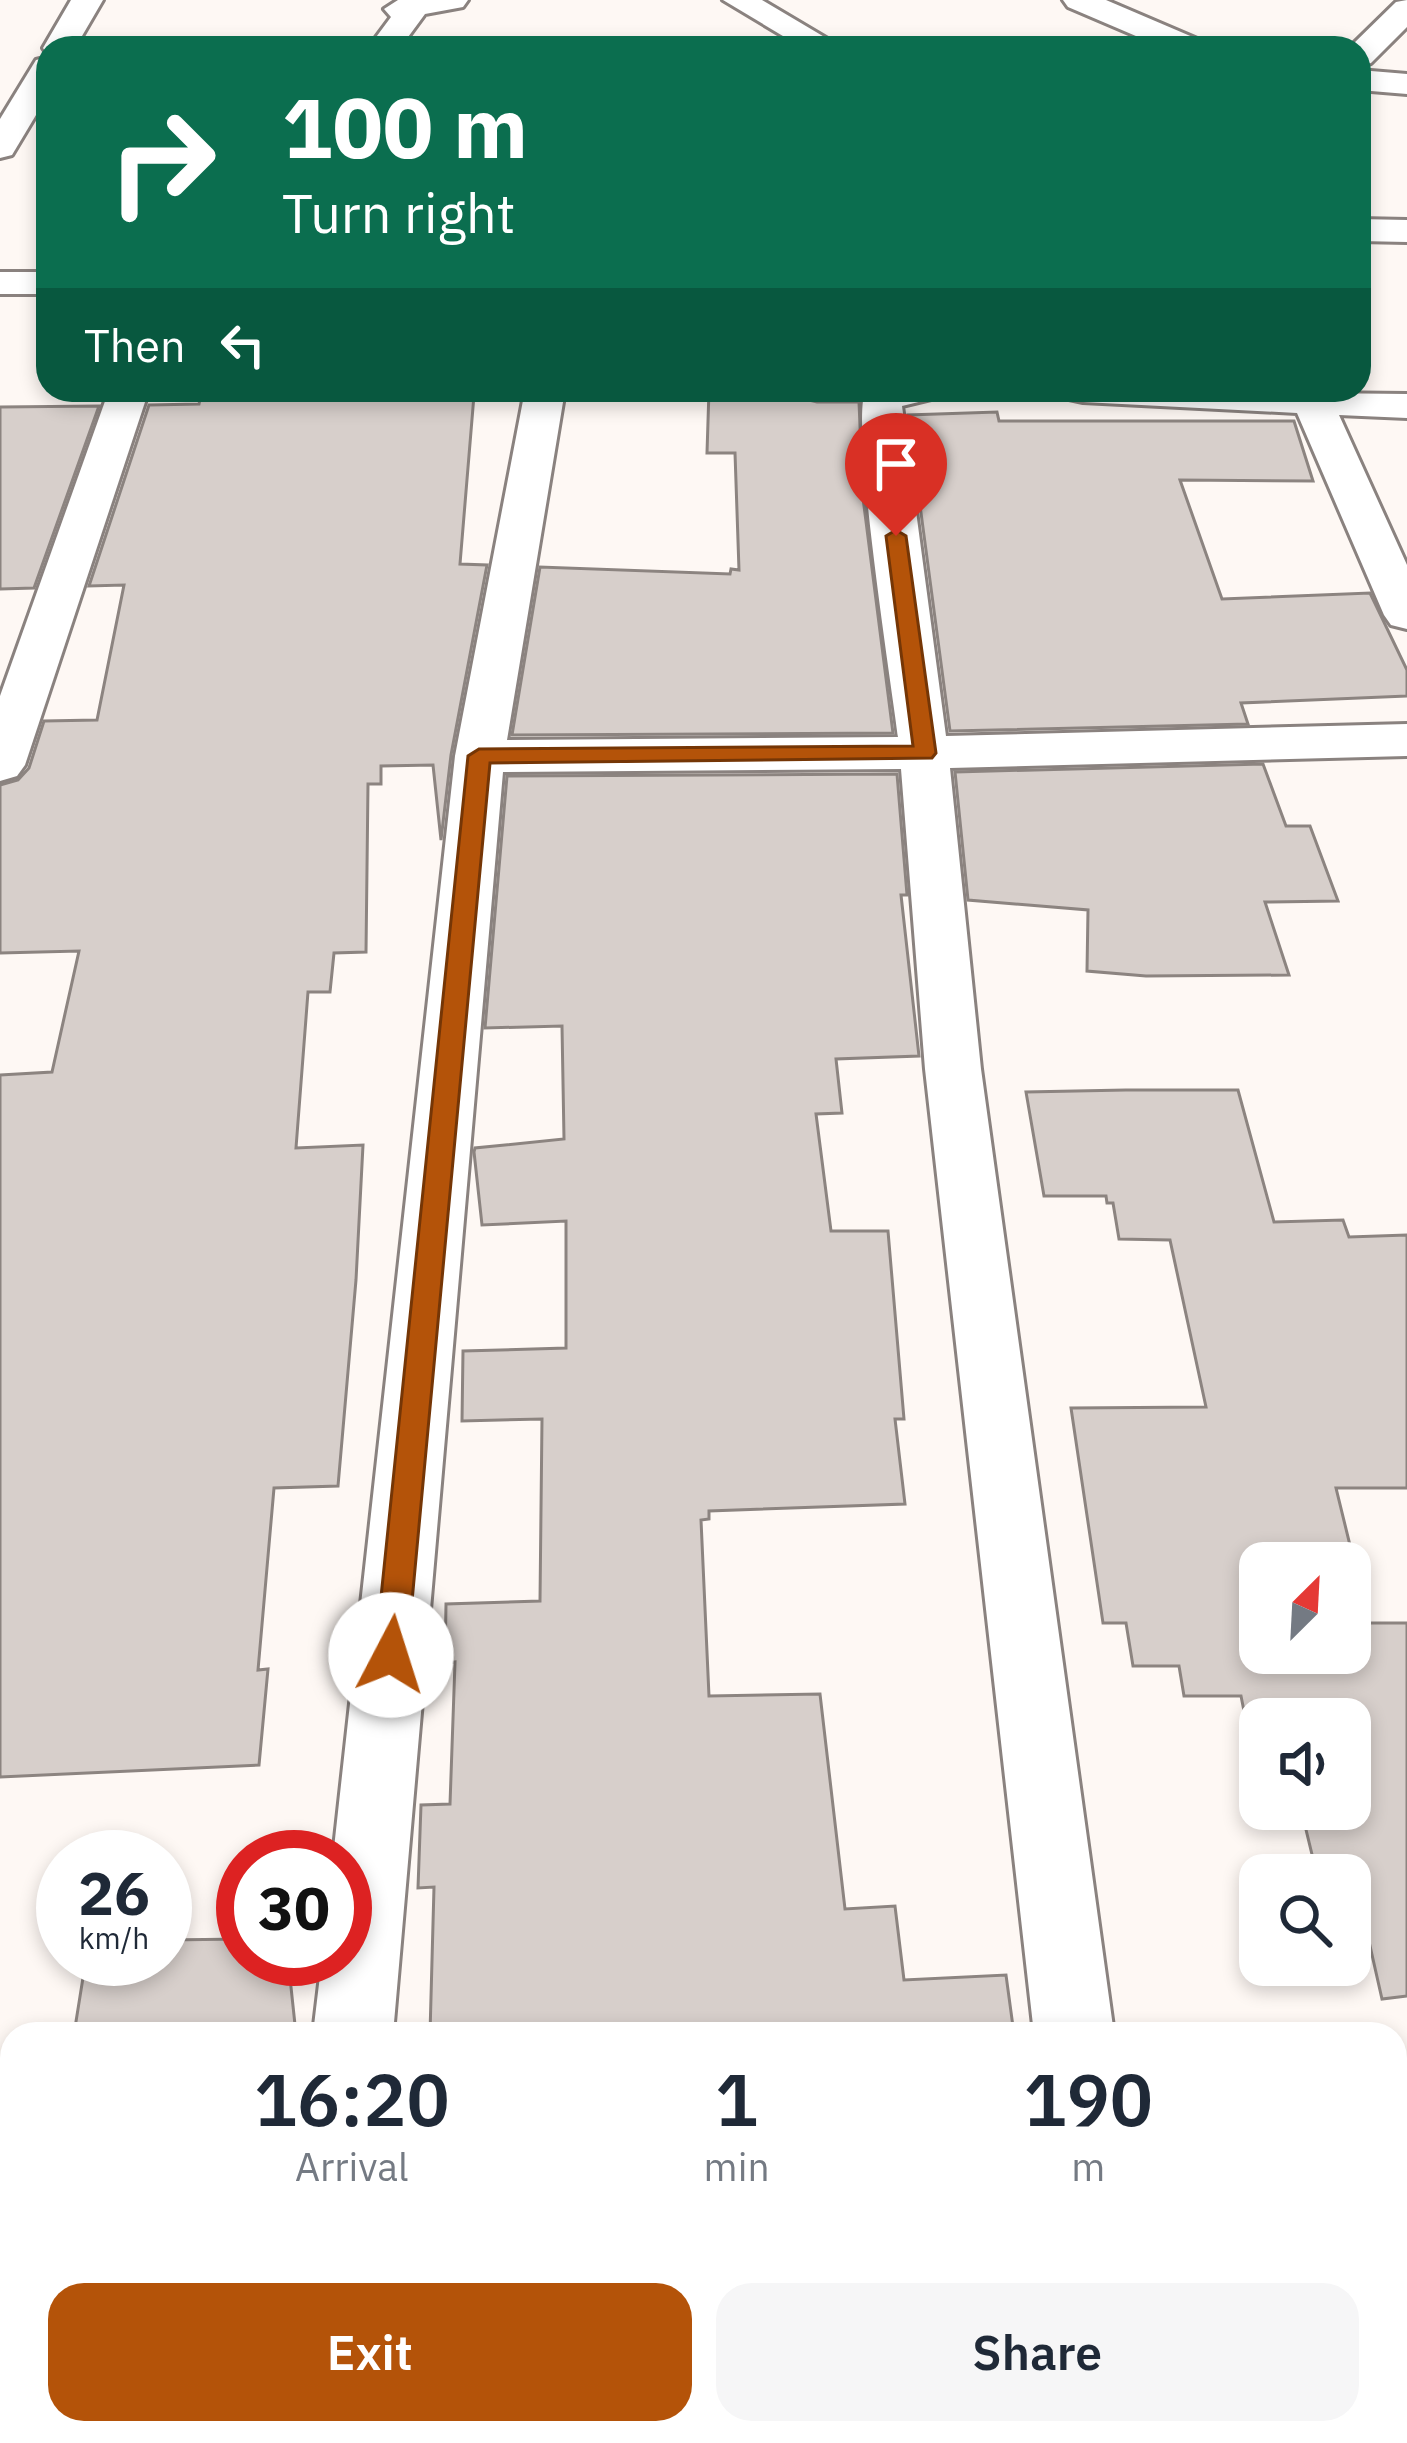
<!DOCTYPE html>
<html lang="en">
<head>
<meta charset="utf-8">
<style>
	:root { --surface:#fff; --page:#f6f6f7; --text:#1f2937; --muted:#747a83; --accent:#b45309 }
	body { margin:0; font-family:"IBM Plex Sans",sans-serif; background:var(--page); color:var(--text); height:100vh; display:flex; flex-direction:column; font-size:45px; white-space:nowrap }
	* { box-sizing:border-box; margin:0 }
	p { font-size:39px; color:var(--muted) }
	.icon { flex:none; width:66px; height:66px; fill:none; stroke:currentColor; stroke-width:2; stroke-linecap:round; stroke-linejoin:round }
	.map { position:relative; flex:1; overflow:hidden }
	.panel { position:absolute; left:0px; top:2022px; width:1407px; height:423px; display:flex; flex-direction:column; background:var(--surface); border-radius:36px 36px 0 0; box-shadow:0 6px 18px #0003 }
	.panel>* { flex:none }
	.banner { position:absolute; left:36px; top:36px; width:1335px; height:366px; border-radius:36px; box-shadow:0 6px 18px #0003; background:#0b6e4f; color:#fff; overflow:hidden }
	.needle { width:78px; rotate:24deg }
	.fabs { position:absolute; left:1239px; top:1542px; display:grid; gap:24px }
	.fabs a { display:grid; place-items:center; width:132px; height:132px; border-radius:24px; background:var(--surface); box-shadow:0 6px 18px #0003; font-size:60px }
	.speed { position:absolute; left:36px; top:1830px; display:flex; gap:24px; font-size:60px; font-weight:700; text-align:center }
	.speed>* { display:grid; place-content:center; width:156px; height:156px; border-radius:50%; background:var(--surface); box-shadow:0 6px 18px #0003; line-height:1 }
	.speed small { font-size:30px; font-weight:400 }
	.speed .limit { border:18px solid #d22; background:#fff; color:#111 }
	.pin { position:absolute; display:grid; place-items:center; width:102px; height:102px; color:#fff; margin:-123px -51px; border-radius:50% 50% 50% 0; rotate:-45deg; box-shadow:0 0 12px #0007 }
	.pin .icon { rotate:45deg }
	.me { position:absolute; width:132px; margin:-66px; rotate:5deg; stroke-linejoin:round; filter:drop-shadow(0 0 9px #0008) }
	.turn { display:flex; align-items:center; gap:42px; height:252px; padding:0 48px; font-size:54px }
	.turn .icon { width:156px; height:156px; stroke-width:2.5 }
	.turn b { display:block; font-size:84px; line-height:102px }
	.then { display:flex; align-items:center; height:114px; padding:0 48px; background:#0003; gap:24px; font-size:45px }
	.eta { display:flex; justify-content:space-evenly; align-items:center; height:204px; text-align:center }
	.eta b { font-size:72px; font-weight:600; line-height:84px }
	.action { display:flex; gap:24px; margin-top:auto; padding:24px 48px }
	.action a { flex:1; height:138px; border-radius:36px; background:var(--accent); color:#fff; font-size:48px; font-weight:600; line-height:138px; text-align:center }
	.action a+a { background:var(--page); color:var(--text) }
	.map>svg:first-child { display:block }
	.building { fill:#d7cfcb; stroke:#8c8480; stroke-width:3; fill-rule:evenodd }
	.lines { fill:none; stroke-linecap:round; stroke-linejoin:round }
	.street-casing { stroke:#8a827f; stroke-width:6 }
	.primary-casing { stroke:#39869d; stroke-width:6 }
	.street { fill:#fff; fill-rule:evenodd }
	.primary { fill:#8dd6eb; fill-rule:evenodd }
	.route { fill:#b45309; stroke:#753606; stroke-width:3 }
</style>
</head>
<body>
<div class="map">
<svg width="1407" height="2443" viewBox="0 0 1407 2443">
	<rect width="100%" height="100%" fill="#fef8f4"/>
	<g class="building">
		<path d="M202 390H446V396L474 395 460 564 487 565 451 755 441 840 433 765 381 766V784H368L366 952 334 953 330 992H308L296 1148 363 1145 356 1280 338 1486 274 1488 258 1670 268 1669 259 1765 0 1777V1075L52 1072 79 951 0 953V785L18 780 29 768 44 721 97 720 124 585 89 586 149 405 199 404Z"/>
		<path d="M709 390H805V399L817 402H859L863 498 893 733 512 735 540 567 730 574 731 569 739 570 735 453H707Z"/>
		<path d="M99 406 34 588 0 589V407Z"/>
		<path d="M997 412 999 421H1294L1313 481 1180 480 1222 599 1370 593 1407 670V696L1241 703 1248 724 950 731 908 415Z"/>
		<path d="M1263 764 1286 826H1310L1338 901 1265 902 1289 975 1146 976 1087 971 1088 910 968 900 955 772Z"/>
		<path d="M897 774 907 895H901L919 1056 836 1059 842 1113 816 1114 831 1231H888L904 1419H895L905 1504 709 1511V1519L701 1520 709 1696 820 1694 845 1909 895 1906 904 1980 1006 1975 1014 2034H430L434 1887 418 1888 421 1805 450 1804 455 1662 445 1663 446 1604 540 1601 542 1419 462 1421 463 1351 566 1348V1221L482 1225 474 1152 475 1148 564 1139 562 1026 485 1028 507 776Z"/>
		<path d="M1126 1090H1238L1274 1222 1343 1220 1349 1237 1407 1235V1488H1336L1369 1623H1407V1996L1382 1999 1354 1875H1317L1301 1809H1350V1719L1246 1721 1241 1696H1184L1179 1666H1133L1126 1623H1103L1071 1408 1206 1407 1170 1240 1119 1239 1113 1203H1107L1106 1196H1044L1026 1092ZM1260 1563H1350V1653H1260Z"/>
		<path d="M243 1939V1959H288L296 2034H74L86 1959H165V1940Z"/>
	</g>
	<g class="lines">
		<g class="street-casing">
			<g id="street">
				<path d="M71 0H103L75 48H48V55L43 48Z"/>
				<path d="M398 0H468L463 7 425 14 400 48H368L391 17 384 9Z"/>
				<path d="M723 0H762L843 48H803Z"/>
				<path d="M1063 0H1106L1202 41 1207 48H1164L1068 7Z"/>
				<path d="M1407 0V27L1371 63 1359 66V48H1349L1396 2Z"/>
				<path d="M48 57V95L12 155 0 158V119L36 60Z"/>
				<path d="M1359 70 1407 74V94L1359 90Z"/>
				<path d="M1359 219 1407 220V242L1359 241Z"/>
				<rect x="0" y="272" width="48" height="22"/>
				<path d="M109 390H149L25 765 17 776 0 781V696Z"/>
				<path d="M525 390H565L507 740 898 737C892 688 849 415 866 390H937L931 399 902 406 946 736 1407 724V756L950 768 981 1069 1114 2034H1034L925 1069 901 769 503 772 393 2034H313L322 1959H345V1857H333L455 756Z"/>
				<path d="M1063 390 1407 394V418L1339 415 1407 565V629L1391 625 1384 615 1297 413 1083 402 1069 399Z"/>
				<path d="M270 2433H358L357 2443H269Z"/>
			</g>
		</g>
		<g class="primary-casing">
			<g id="primary">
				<rect x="1395" y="2330" width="12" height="96"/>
				<path d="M543 2433H722L718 2443H539Z"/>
			</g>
		</g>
		<use href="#street" class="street"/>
		<use href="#primary" class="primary"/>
	</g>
	<path class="route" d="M896 530 906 536 936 753 932 758 490 763 407 1655 402 1666 391 1670 380 1666 375 1655 468 756 479 749 913 746 886 536Z"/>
</svg>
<div class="fabs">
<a><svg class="needle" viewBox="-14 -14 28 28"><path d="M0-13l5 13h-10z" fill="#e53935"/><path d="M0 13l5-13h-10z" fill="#747a83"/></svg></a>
<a><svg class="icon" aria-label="sound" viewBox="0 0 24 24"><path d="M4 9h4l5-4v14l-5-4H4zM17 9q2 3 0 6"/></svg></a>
<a><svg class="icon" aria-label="search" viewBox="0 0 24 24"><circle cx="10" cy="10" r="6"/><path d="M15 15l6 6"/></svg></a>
</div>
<div class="speed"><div>26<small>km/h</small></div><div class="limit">30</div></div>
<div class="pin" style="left:896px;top:536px;background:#d93025"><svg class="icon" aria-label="arrive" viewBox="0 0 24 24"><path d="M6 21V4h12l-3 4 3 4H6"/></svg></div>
<svg class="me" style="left:391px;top:1655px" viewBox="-20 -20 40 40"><circle r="19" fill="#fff"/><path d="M0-13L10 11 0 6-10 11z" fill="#b45309"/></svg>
<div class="banner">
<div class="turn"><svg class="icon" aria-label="right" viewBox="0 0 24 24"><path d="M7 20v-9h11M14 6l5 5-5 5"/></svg><div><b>100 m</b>Turn right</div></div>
<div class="then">Then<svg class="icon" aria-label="left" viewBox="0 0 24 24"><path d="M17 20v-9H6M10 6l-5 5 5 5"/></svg></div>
</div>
<section class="panel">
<div class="eta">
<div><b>16:20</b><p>Arrival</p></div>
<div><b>1</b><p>min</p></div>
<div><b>190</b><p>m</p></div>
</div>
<div class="action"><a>Exit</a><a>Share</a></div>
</section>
</div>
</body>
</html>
